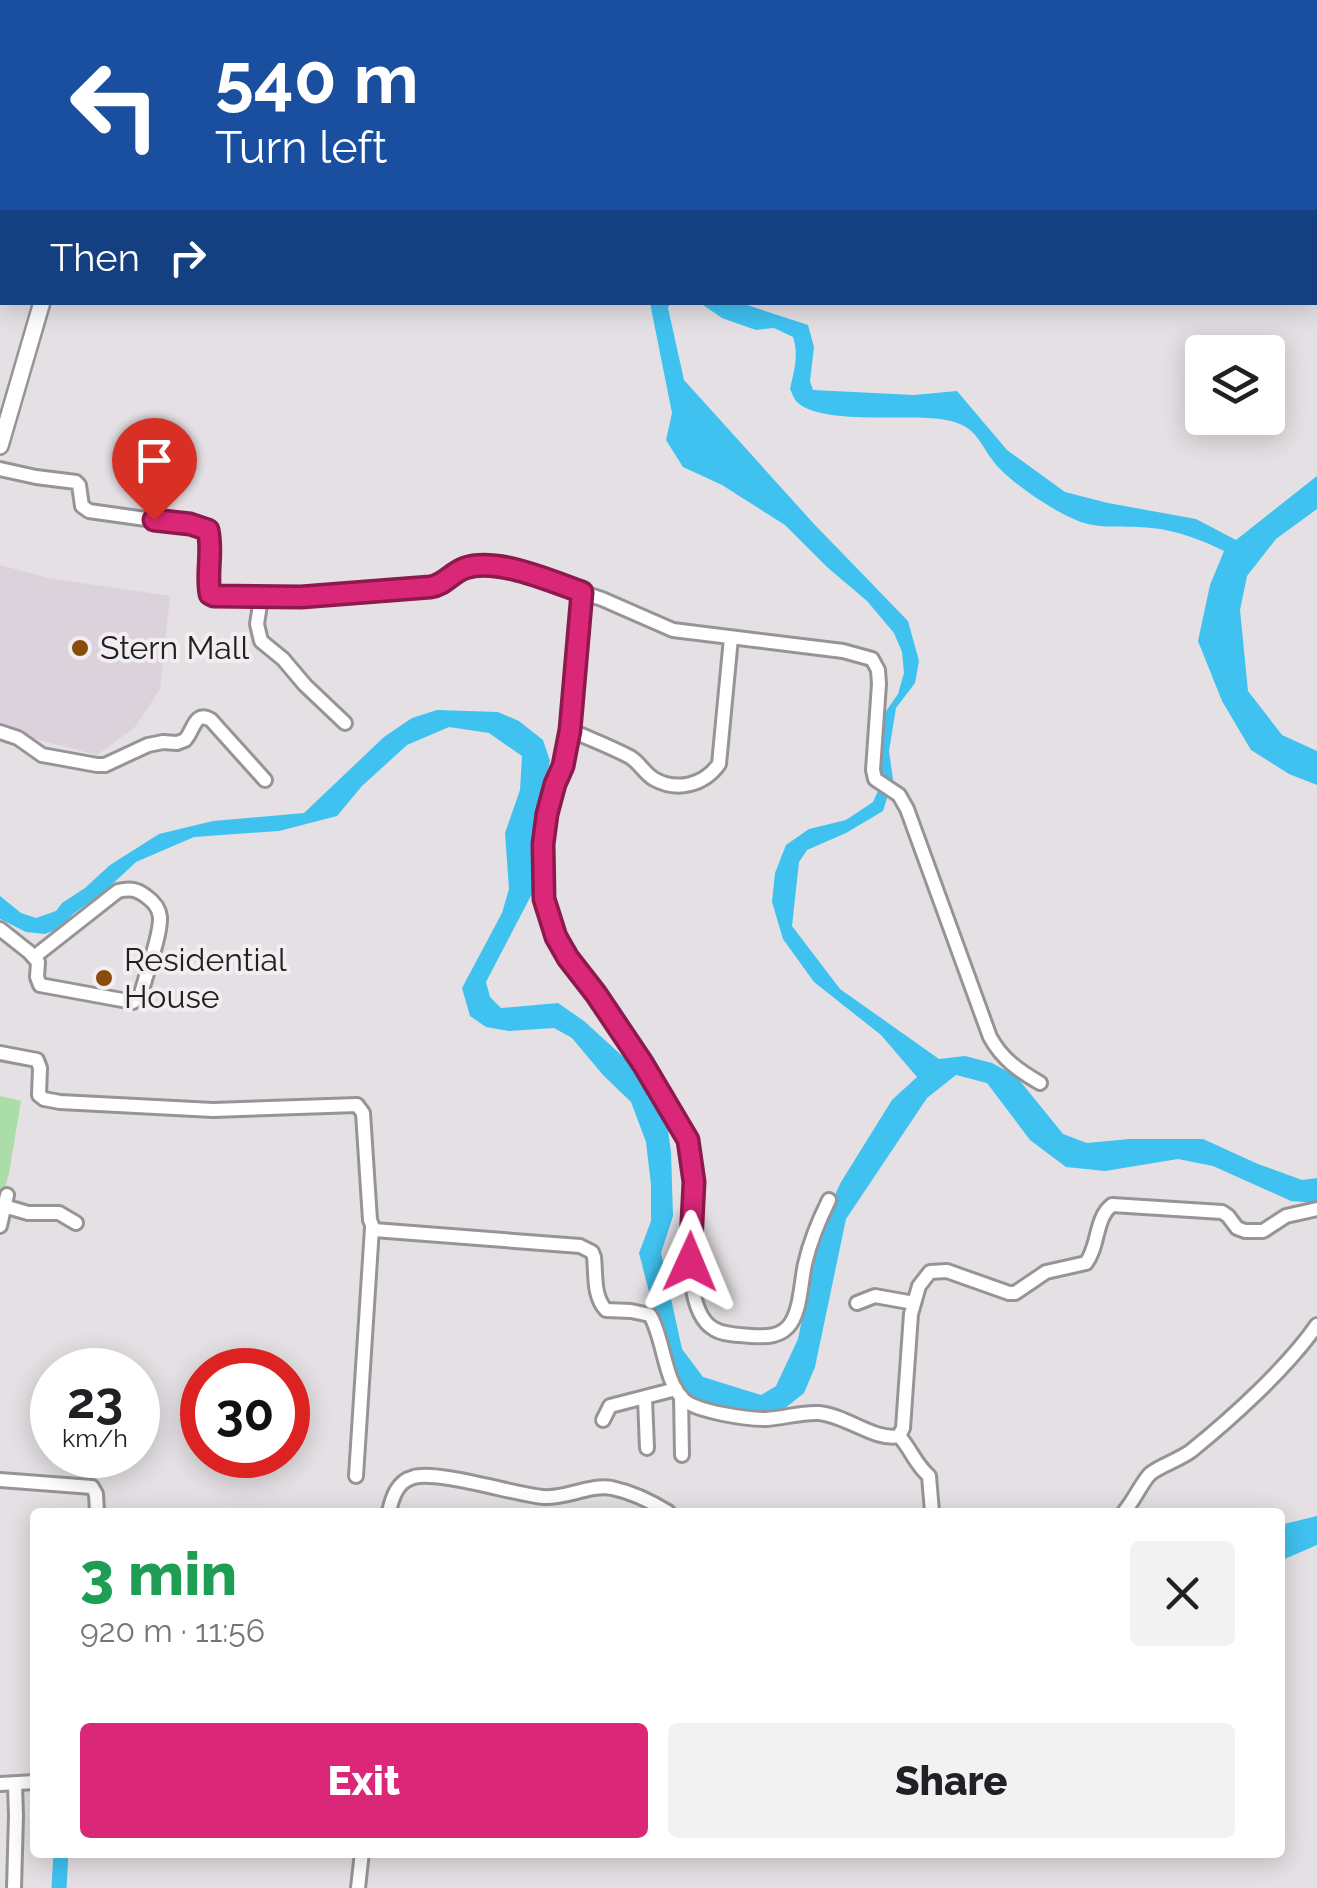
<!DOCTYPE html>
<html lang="en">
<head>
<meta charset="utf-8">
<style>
	:root { --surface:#fff; --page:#f2f2f2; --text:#202124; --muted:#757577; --accent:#db2777 }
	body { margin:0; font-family:Raleway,sans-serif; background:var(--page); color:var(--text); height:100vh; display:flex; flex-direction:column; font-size:38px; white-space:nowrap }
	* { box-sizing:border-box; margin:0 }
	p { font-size:32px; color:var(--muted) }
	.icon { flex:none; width:55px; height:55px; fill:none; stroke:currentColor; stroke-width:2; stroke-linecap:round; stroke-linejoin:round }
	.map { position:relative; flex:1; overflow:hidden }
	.sheet { position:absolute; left:30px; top:1508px; width:1255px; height:350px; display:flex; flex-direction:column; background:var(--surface); border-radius:10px; box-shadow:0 5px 25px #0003 }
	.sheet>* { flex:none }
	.hud { position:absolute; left:0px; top:0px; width:1318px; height:305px; box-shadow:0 5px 25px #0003; background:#1a4fa0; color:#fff; overflow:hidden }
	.fabs { position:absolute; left:1185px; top:335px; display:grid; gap:20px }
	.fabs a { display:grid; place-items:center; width:100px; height:100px; border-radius:10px; background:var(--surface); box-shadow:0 5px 25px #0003; font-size:50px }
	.speed { position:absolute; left:30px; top:1348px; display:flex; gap:20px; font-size:50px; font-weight:700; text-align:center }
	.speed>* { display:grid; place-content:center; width:130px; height:130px; border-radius:50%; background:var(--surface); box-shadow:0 5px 25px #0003; line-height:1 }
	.speed small { font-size:25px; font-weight:400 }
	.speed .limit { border:15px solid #d22; background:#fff; color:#111 }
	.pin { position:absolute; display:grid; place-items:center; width:85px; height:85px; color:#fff; margin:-102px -42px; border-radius:50% 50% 50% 0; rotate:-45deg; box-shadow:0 0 10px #0007 }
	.pin .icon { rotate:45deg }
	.me { position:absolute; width:110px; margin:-55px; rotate:1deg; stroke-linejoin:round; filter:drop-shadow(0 0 8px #0008) }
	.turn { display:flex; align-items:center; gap:35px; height:210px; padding:0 50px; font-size:45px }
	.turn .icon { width:130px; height:130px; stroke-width:2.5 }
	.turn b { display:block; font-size:70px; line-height:85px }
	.then { display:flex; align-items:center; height:95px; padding:0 50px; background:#0003; gap:20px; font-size:38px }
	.round { display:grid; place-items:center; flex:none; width:105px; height:105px; border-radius:10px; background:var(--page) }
	.headline { display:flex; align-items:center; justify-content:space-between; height:170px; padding:0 50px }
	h1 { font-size:60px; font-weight:800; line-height:75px; color:#1e9e55 }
	.button { display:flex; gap:20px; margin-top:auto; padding:20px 50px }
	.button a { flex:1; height:115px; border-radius:10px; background:var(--accent); color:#fff; font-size:40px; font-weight:800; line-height:115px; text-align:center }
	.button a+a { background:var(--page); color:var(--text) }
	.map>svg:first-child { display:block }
	.built { fill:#dbd2db }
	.green { fill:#abdda9 }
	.water { fill:#3fc2f0 }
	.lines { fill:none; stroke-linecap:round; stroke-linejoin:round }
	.river { stroke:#3fc2f0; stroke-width:15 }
	.minor-casing { stroke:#979497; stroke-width:18 }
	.major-casing { stroke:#979497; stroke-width:20 }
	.minor { stroke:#fff; stroke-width:12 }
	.major { stroke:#fff; stroke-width:15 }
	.route-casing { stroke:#8e194d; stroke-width:25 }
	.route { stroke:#db2777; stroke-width:18 }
	.poi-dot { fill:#894c0c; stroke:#f1edf1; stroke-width:4 }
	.labels { text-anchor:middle; stroke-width:8; stroke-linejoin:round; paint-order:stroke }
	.poi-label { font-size:32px; fill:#222122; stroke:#f1edf1; text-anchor:start }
</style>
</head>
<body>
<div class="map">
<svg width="1317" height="1888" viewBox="0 0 1317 1888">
	<rect width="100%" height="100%" fill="#e4e0e4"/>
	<path class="built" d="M0 565 48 578 170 596 160 689 135 727 97 755 0 730Z"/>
	<path class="green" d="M0 1096 21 1101 9 1173 0 1206Z"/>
	<g class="water">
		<path d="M650 303H670L668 308 684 380 814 524 908 621 919 661 915 683 896 708 889 751 893 779 883 811 846 833 807 850 799 862 792 926 840 989 939 1059 965 1056 992 1063 1016 1076 1063 1134 1087 1143 1129 1139H1203L1258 1164 1302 1180 1317 1178V1203L1291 1201 1213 1166 1178 1159 1105 1171 1066 1167 1030 1140 987 1083 956 1075 927 1098 846 1219 815 1367 804 1393 784 1409 759 1414 731 1412 696 1402 680 1387 661 1338 639 1253 651 1221V1185L646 1142 631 1102 603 1075 572 1038 554 1028 509 1031 486 1027 470 1016 462 988 502 913 509 889 505 833 520 790 522 756 489 733 449 727 407 745 362 786 337 816 279 831 194 837 136 862 104 892 73 914 60 928 45 934 26 932 0 919V896L21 913 36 918 56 911 62 903 85 888 110 865 159 834 213 821 304 813 384 737 412 718 437 710 498 712 519 721 543 740 550 761 534 824 531 862 534 890 486 982 490 997 501 1008 558 1003 584 1021 630 1063 665 1109 671 1152 673 1216 661 1253 682 1349 703 1377 761 1395 776 1386 798 1339 822 1223 841 1182 892 1100 917 1077 881 1035 814 982 783 939 772 902 775 873 786 845 809 829 846 820 873 802 882 782 877 763 884 714 898 694 904 673 902 652 894 633 867 601 827 567 785 525 722 485 683 467 666 440 672 413Z"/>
		<path d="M700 303H741L808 325 814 347 810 381 813 390 914 395 957 391 1007 450 1065 492 1108 503 1196 519 1236 540 1317 476V509L1276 539 1247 576 1240 610 1248 691 1282 735 1317 751V785L1289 774 1251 750 1222 701 1198 641 1210 585 1224 551C1202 540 1176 530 1151 528 1127 525 1098 530 1076 520 1052 510 1018 487 1000 469 979 447 980 426 946 420 911 413 821 426 797 402 794 399 792 393 790 389 794 371 799 355 793 337L774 328 756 330 733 322 722 318Z"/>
		<path d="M1317 1516V1545L1280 1561V1525Z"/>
	</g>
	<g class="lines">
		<path class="river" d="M59 1888 61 1852"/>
		<g class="minor-casing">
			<g id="minor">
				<path d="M571 0V2"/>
				<path d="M1166 0V2"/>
				<path d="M771 2V0"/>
				<path d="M0 469 36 477 76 482 79 485 82 506 89 511 203 527 208 531 210 541 208 586 210 594 214 596 301 597 430 587 439 586 468 567 510 569 602 599 673 630 843 651 872 659 878 670 879 684 873 770 875 779 899 795 907 809 990 1037C1002 1059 1019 1071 1040 1083"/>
				<path d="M582 592C577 638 578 690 570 735 566 756 557 774 552 793 540 842 535 896 559 942 570 962 585 978 598 997 620 1028 640 1061 660 1093 670 1110 685 1126 690 1146 700 1187 673 1306 714 1329 724 1335 739 1335 751 1336 766 1337 782 1337 791 1323 801 1307 801 1282 805 1264 810 1242 819 1220 829 1200"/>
				<path d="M261 598 257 624 261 641 283 659 305 685 345 723"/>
				<path d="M570 730C590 739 611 747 630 757 640 763 644 773 654 779 677 792 704 785 719 764L731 638"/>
				<path d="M0 732 18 738 42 755 97 765H105L148 745 163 742 177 743 185 740C194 731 194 710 211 720L265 780"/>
				<path d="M0 929 29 952 38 962 37 977 40 985 133 1002 141 994C146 974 161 935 160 917 159 908 154 902 147 897 137 889 130 888 118 891L34 957"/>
				<path d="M0 1053 37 1060 40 1068 39 1095 44 1099 60 1102 213 1110 357 1105 363 1113 370 1220 374 1230 580 1246 592 1252 594 1257C596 1275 593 1296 606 1310L631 1311 650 1315C664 1338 664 1382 684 1400 698 1412 747 1419 766 1419 784 1418 801 1412 819 1413 848 1416 874 1441 899 1436L903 1428 911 1314 919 1286 930 1272 947 1271 1009 1293H1015L1046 1272 1086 1263C1099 1246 1095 1218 1112 1205L1222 1212 1228 1216 1237 1228 1245 1231H1263L1286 1216 1317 1209"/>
				<path d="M4 1206 28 1213H59L76 1223"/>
				<path d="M0 1226 7 1195"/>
				<path d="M857 1303 875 1296 914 1303"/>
				<path d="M681 1396 682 1455"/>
				<path d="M645 1399 647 1448"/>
				<path d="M603 1420 610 1406 676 1389"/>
				<path d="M899 1436C911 1449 915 1464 929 1476L932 1512"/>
				<path d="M356 1476 372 1228"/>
				<path d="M0 1480 92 1487 96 1494 97 1512"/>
				<path d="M389 1512C392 1498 397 1481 414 1477 436 1470 514 1494 543 1497 566 1499 589 1484 612 1488 631 1492 652 1502 668 1512"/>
				<path d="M1124 1512C1133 1502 1142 1482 1150 1474 1159 1466 1179 1460 1191 1451 1232 1418 1287 1368 1317 1325"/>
				<path d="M0 1784 35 1782"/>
				<path d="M14 1888 16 1816 15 1784"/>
				<path d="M358 1888 362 1852"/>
			</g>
		</g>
		<g class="major-casing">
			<g id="major">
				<path d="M122 2 123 0"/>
				<path d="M0 446 42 302"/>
			</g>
		</g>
		<use href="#minor" class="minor"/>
		<use href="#major" class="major"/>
	</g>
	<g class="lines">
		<g class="route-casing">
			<path id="route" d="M154 520 190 524 208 530C213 552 206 573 210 594L214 596 301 597 430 587C445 585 451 573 465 568 497 557 550 581 582 592L570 730 563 766 555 784 547 814 543 844 544 899 556 937 568 958 596 994 643 1064 688 1140 694 1182 690 1262"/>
		</g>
		<use href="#route" class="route"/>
	</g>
	<g class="poi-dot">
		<circle cx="80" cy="648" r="10"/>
		<circle cx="104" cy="978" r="10"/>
	</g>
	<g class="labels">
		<g class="poi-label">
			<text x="100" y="659">Stern Mall</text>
			<text x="124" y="971">Residential<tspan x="124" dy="37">House</tspan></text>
		</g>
	</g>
</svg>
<div class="fabs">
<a><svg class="icon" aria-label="layers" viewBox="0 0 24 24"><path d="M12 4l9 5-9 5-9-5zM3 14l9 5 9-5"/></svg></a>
</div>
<div class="speed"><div>23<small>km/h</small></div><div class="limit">30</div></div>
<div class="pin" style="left:154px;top:520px;background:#d93025"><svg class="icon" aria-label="arrive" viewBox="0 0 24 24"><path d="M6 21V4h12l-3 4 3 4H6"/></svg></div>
<svg class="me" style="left:690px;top:1262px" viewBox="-20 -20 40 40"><path d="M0-17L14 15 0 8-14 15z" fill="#db2777" stroke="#fff" stroke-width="4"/></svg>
<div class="hud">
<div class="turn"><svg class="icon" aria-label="left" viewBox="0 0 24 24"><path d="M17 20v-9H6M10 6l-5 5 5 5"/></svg><div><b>540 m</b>Turn left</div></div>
<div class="then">Then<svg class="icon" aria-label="right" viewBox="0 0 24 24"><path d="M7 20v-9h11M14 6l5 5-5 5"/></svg></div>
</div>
<section class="sheet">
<div class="headline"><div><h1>3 min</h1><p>920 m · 11:56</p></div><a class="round"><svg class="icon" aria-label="close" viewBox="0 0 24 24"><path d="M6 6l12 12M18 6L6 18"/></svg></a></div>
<div class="button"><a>Exit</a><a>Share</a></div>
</section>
</div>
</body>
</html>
